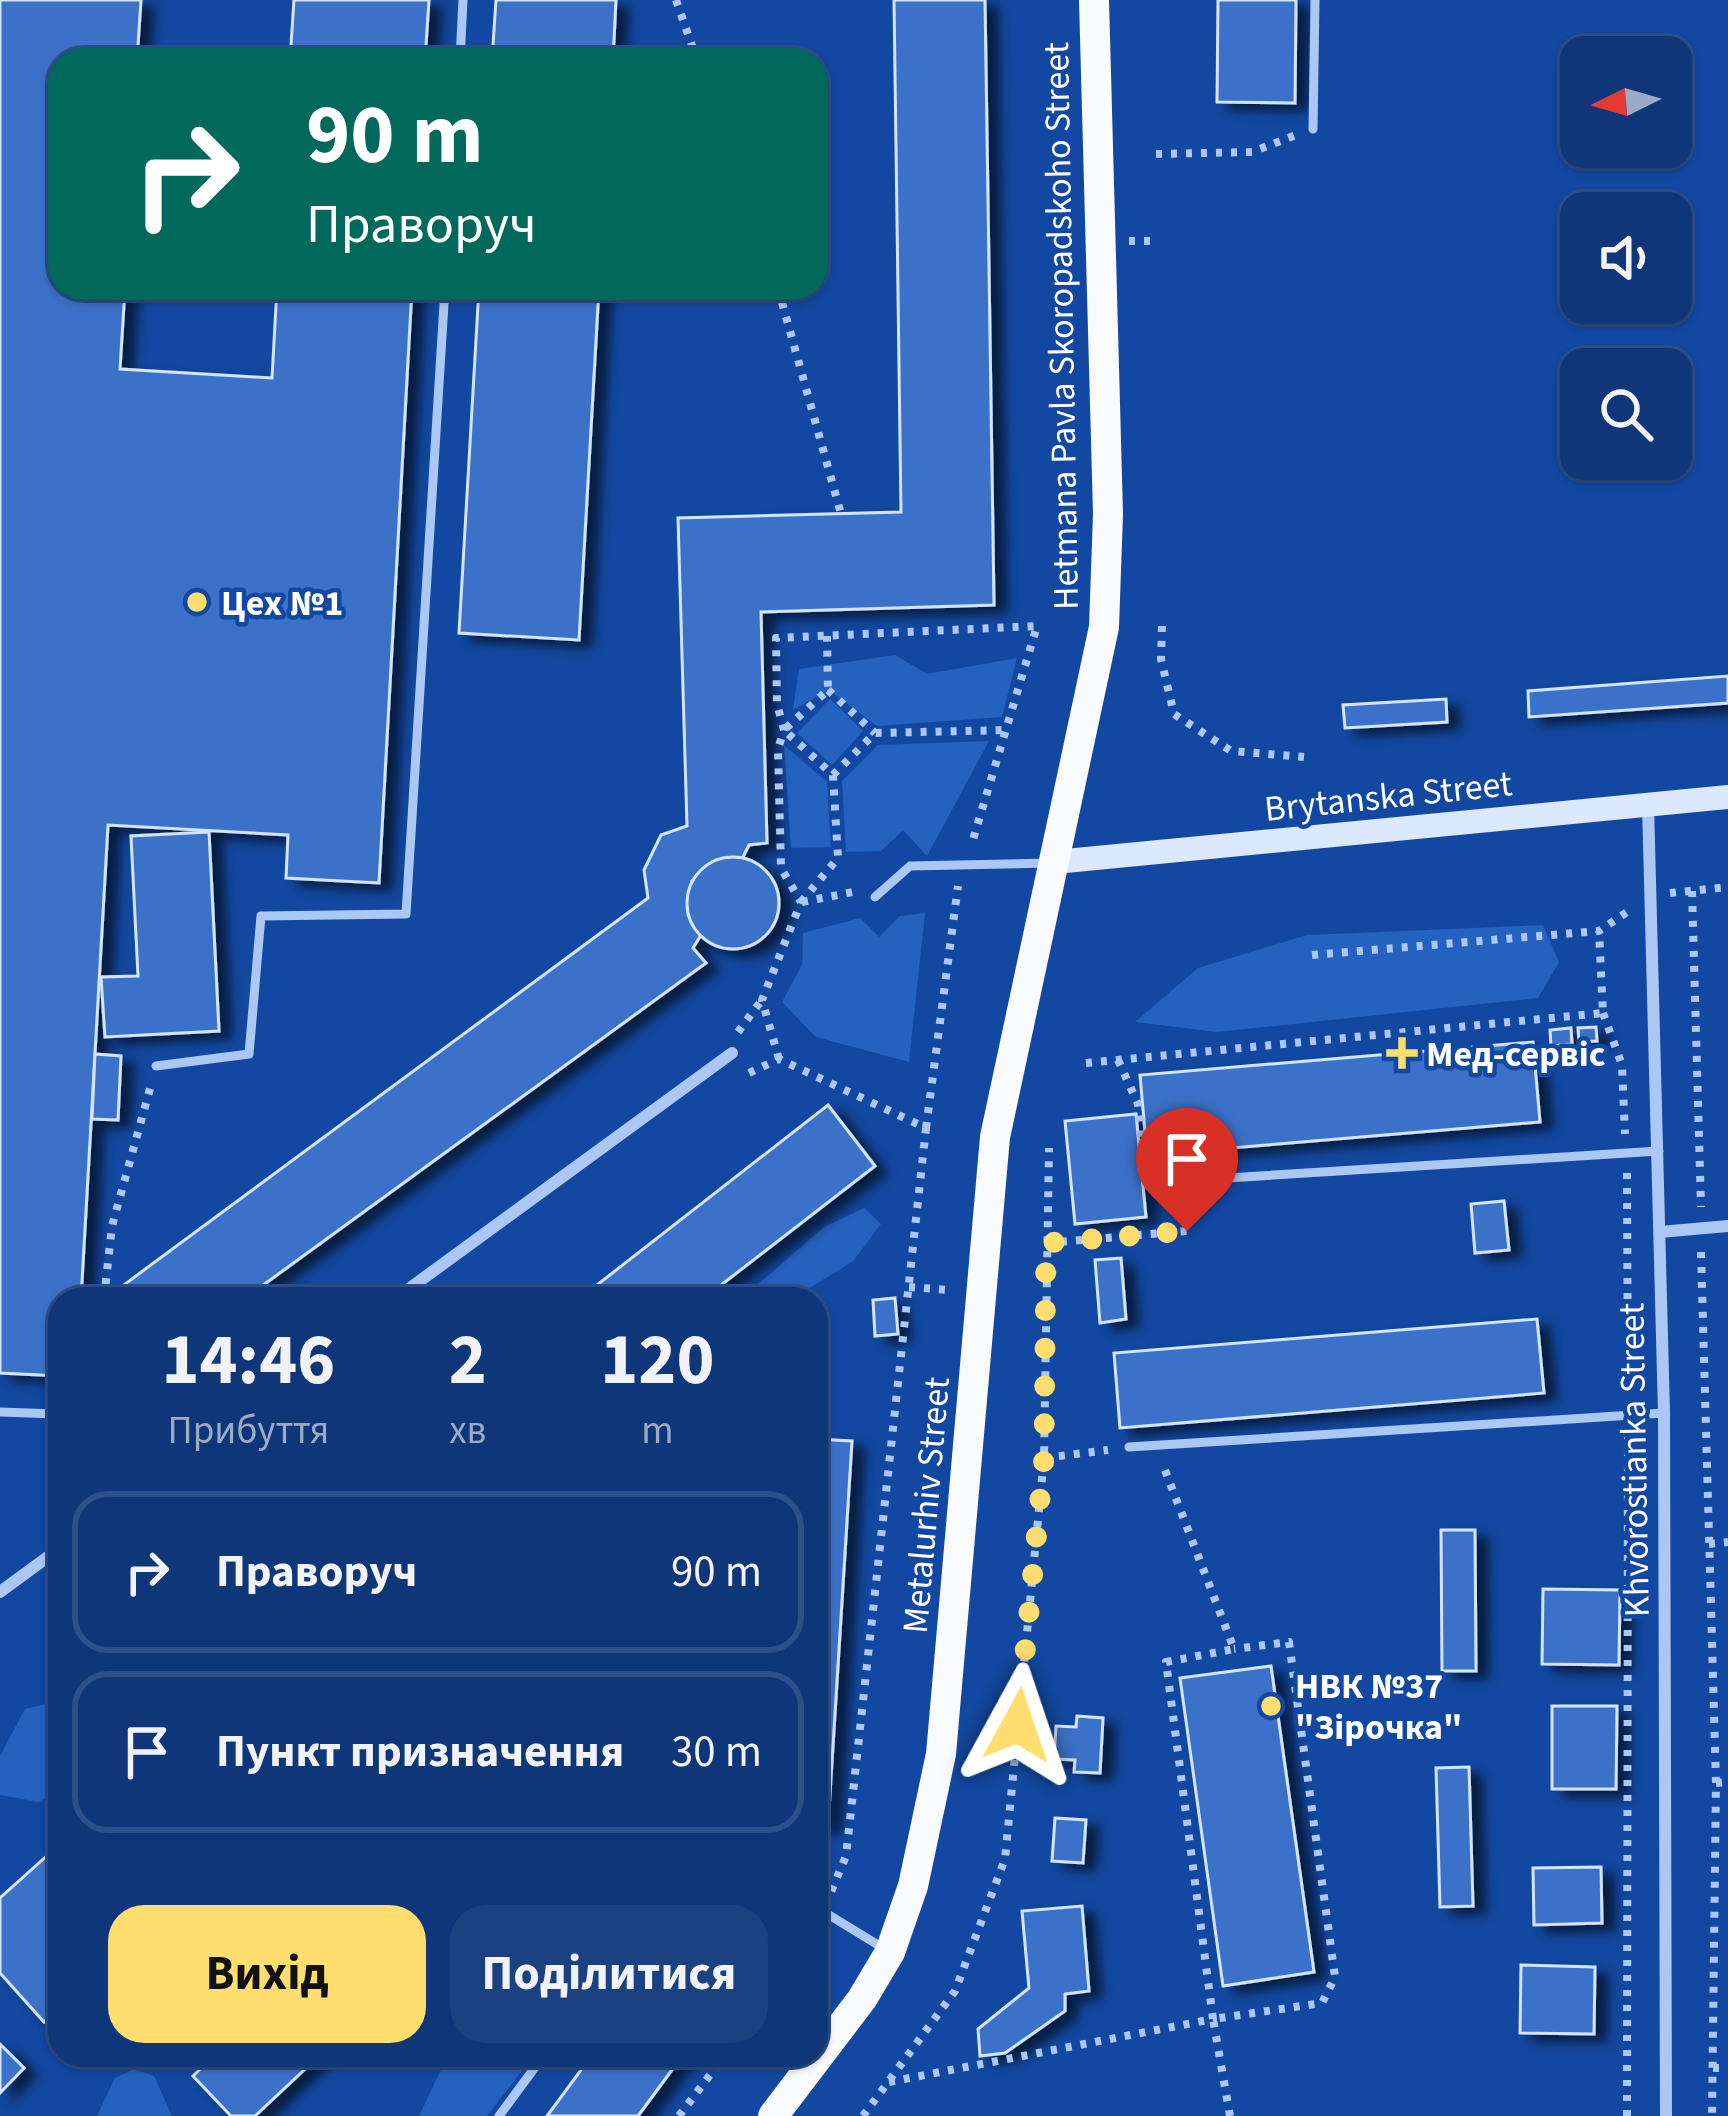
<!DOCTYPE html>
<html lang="uk">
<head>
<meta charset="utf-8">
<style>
	:root { --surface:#0e3679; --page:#1c4180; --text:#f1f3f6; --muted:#9babc6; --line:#2e508a; --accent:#ffde6f }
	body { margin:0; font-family:"Source Sans 3",sans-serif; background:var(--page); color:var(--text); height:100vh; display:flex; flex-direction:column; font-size:45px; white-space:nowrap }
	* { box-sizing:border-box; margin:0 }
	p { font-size:39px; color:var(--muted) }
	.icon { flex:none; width:66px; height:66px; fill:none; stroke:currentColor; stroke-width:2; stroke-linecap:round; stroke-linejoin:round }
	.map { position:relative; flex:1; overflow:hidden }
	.sheet { position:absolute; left:48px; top:1287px; width:780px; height:780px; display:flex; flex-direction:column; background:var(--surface); border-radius:36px; box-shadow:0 3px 9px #0004,0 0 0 3px var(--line) }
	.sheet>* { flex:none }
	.top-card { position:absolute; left:48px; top:48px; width:780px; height:252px; border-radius:36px; box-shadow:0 3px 9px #0004,0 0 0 3px var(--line); background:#00695c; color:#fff; overflow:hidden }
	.needle { width:78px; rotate:265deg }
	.buttons { position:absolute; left:1560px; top:36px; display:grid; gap:24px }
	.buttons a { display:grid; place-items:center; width:132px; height:132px; border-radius:24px; background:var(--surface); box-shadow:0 3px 9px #0004,0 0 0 3px var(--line); font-size:60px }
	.pin { position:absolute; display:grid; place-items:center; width:102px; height:102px; color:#fff; margin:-123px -51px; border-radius:50% 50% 50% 0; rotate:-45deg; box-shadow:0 0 12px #0007 }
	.pin .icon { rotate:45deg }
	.me { position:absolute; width:132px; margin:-66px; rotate:5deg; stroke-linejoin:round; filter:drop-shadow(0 0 9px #0008) }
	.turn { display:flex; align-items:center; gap:42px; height:252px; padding:0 60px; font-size:54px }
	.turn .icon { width:156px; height:156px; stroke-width:2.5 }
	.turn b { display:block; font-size:84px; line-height:102px }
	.eta { display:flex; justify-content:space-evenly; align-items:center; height:204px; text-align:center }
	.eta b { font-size:72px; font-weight:700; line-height:84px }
	.button { display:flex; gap:24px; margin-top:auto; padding:24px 60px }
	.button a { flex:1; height:138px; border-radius:36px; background:var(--accent); color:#111; font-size:48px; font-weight:700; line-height:138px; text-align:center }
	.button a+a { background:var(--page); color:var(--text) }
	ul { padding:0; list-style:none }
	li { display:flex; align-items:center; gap:36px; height:162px; margin:0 24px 18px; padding:0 36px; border:6px solid var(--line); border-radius:36px }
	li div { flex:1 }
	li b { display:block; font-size:45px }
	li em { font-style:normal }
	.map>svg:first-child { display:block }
	.green { fill:#2561bf }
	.building { fill:#3b71c8; stroke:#d4e4fe; stroke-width:3; filter:url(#shadow) }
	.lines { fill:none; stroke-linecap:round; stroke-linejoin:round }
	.path { stroke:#abc8f5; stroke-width:8; stroke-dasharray:6 9; stroke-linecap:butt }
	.service { stroke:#abc8f5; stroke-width:9 }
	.minor { stroke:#abc8f5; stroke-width:12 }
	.secondary { stroke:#dbe8fd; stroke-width:24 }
	.primary { stroke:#f9fbff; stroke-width:30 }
	.route { stroke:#ffde6f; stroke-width:21; stroke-dasharray:0 37.8 }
	.poi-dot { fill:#ffde6f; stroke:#1248a1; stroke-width:4.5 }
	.labels { text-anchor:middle; stroke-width:9; stroke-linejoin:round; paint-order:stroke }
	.street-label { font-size:36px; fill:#fff; stroke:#1248a1 }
	.poi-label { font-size:36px; font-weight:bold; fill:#fff; stroke:#1248a1; text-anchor:start }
</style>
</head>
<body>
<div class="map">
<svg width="1728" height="2116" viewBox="0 0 1728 2116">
	<defs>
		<filter id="shadow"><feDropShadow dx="12" dy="7" stdDeviation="6" flood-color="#0009"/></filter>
	</defs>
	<rect width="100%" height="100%" fill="#1248a1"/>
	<g class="green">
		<path d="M895 655 927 674 1017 658 1002 717 877 726 829 690 793 710 799 669Z"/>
		<path d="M830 699 863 731 832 765 797 733Z"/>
		<path d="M989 741 927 856 903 830 881 851 846 852 842 781 878 745Z"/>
		<path d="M784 745 827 782 831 847 791 848Z"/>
		<path d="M925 913 909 1062 816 1037 782 1002 802 965 803 933 860 918 879 937 900 916Z"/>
		<path d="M1543 925 1559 962 1538 998 1217 1032 1135 1022 1198 968 1307 935Z"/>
		<path d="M864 1208 881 1224 853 1261 792 1299H741L824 1227Z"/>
		<path d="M60 1701V1791L38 1802 0 1795V1756L25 1709Z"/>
		<path d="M448 2055H534L487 2116H419Z"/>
		<path d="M134 2069 154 2076 172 2116H97L115 2078Z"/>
	</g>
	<g class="building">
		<path d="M0 0H141L137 60H60V288H125L120 369 272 378 277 288H412L379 883 286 878 288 835 108 825 81 1299H60V1376L0 1373Z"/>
		<path d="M294 0H429L425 60H290Z"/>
		<path d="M496 0H616L613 60H492Z"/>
		<path d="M894 0H985L994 605 761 612 767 843 749 845 742 859 716 860 692 881 688 915 701 935 693 948 706 963 244 1299H129L121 1287 648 898 644 870 661 835 687 826 678 518 901 512Z"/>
		<path d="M1218 0H1296L1295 103 1217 102Z"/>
		<path d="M479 288H599L579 640 459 633Z"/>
		<path d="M1728 676V703L1529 717 1528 691Z"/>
		<path d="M1446 699 1447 722 1345 728 1343 705Z"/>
		<path d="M209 832 219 1031 105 1037 101 977 138 976 131 836Z"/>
		<circle cx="733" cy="903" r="46"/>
		<path d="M1596 1027 1597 1041 1579 1042 1578 1028Z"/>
		<path d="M1571 1028 1572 1044 1551 1046 1550 1030Z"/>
		<path d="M1533 1042 1540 1122 1147 1155 1140 1075Z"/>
		<path d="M95 1054 121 1056 118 1120 92 1119Z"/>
		<path d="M828 1105 875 1166 703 1299H579Z"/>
		<path d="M1136 1114 1146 1217 1075 1224 1065 1121Z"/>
		<path d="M1504 1201 1509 1250 1475 1253 1471 1204Z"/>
		<path d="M1121 1258 1126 1319 1100 1323 1095 1260Z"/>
		<path d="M895 1298 898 1334 875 1336 873 1300Z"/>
		<path d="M1537 1319 1544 1393 1120 1428 1114 1353Z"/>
		<path d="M816 1439 852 1441 828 1826 816 1825Z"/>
		<path d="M1441 1530H1475L1476 1671H1442Z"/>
		<path d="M1543 1589 1620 1590 1619 1665 1542 1664Z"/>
		<path d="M1271 1666 1314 1972 1223 1986 1180 1678Z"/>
		<path d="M1552 1706H1617L1616 1789H1552Z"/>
		<path d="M1077 1716 1103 1718 1100 1773 1074 1772 1075 1760 1054 1759 1056 1726 1076 1727Z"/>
		<path d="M1469 1767 1473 1906 1440 1907 1436 1768Z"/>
		<path d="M1055 1818 1086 1820 1083 1863 1052 1861Z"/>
		<path d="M60 1844V2007L44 2022 0 1973V1898Z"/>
		<path d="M1601 1867 1602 1923 1534 1925 1533 1868Z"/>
		<path d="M1082 1906 1089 1991 1065 1994V2011L1005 2053 980 2056 978 2029 1029 1988 1022 1911Z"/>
		<path d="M1521 1965 1595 1967 1594 2034 1520 2033Z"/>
		<path d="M0 2044 24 2068 0 2093Z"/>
		<path d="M215 2055H320L255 2116H231L193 2076Z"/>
		<path d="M592 2055H683L638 2116H547Z"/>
	</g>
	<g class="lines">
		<g class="path">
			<path d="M676 0 697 60"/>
			<path d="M1156 154 1252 152 1296 135"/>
			<path d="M1129 241H1158"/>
			<path d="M778 288 841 514"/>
			<path d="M1162 626 1161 659 1174 714 1231 751 1304 757"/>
			<path d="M828 690 875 733"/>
			<path d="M833 775 875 733 1009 730"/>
			<path d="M1692 891 1701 1207"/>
			<path d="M1670 893 1728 887"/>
			<path d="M801 902 838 858 833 775 784 730 828 690 827 636"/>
			<path d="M802 902 858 891"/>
			<path d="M1312 955 1599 931 1630 910"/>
			<path d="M1603 1013 1622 1065 1625 1134"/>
			<path d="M738 1032 761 1001"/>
			<path d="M779 1059 762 1000 801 902 781 868 778 749 784 730 777 704 776 638 1037 626 972 843"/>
			<path d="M1118 1060 1138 1104 1144 1155 1178 1172"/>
			<path d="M1086 1063 1603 1013 1599 931"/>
			<path d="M749 1073 779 1059 926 1128 846 1856 830 1894"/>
			<path d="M926 1128 958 886"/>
			<path d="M1627 1173 1628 1398"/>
			<path d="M1046 1243 1187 1231 1191 1201"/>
			<path d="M1701 1252 1716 1783 1712 2116"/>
			<path d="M909 1287 949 1290"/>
			<path d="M104 1299 112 1226 151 1085"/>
			<path d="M1044 1458 1108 1450"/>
			<path d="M1709 1544 1728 1542"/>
			<path d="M1716 1783 1728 1782"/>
			<path d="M1713 2068H1728"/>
			<path d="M889 2082 1213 2019 1166 1662 1234 1649 1163 1465"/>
			<path d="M679 2116 725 2055"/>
			<path d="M863 2116 955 1991 1005 1859 1044 1458 1049 1148"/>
			<path d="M1230 2116 1213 2019 1322 2003 1335 1977 1289 1642 1234 1649"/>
			<path d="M1627 2116 1628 1437"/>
		</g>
		<g class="service">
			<path d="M460 60 463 0"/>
			<path d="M1313 129 1315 0"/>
			<path d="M875 897 910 866 1050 863"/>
			<path d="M156 1066 249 1054 261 916 406 914 445 288"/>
			<path d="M1194 1180 1659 1151"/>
			<path d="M0 1412 57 1414"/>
			<path d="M1129 1447 1664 1413"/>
			<path d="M816 1907 883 1948"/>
			<path d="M499 2116 544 2055"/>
		</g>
		<g class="minor">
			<path d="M1648 805 1664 1413 1666 2116"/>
			<path d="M1660 1232 1728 1226"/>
			<path d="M395 1299 732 1053"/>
			<path d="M0 1592 60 1548"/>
		</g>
		<path class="secondary" d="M1055 862 1728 797"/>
		<path class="primary" d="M773 2116 862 1999 890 1952 913 1886 941 1754 995 1137 1104 627 1108 514 1094 0"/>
	</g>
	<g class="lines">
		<path class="route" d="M1018 1725 1044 1458 1046 1243 1187 1231"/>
	</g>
	<g class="poi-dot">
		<circle cx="197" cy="602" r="12"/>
		<path d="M1396 1035h12v12h12v12h-12v12h-12v-12h-12v-12h12z"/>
		<circle cx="1271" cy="1706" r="12"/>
	</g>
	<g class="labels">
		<g class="street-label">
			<text transform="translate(1060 326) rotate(-91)" y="13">Hetmana Pavla Skoropadskoho Street</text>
			<text transform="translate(1388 795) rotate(-6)" y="13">Brytanska Street</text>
			<text transform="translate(1633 1460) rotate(-91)" y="13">Khvorostianka Street</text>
			<text transform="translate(925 1505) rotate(-85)" y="13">Metalurhiv Street</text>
		</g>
		<g class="poi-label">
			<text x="221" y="615">Цех №1</text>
			<text x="1426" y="1066">Мед-сервіс</text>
			<text x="1295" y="1698">НВК №37<tspan x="1295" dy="41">"Зірочка"</tspan></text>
		</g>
	</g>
</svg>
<div class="buttons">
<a><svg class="needle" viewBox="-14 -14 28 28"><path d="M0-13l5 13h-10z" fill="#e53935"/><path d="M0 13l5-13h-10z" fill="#9babc6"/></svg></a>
<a><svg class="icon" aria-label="sound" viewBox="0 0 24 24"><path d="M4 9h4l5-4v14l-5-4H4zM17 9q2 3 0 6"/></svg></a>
<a><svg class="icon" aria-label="search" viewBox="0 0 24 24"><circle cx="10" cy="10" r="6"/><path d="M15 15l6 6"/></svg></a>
</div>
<div class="pin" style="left:1187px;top:1231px;background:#d93025"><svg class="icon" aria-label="arrive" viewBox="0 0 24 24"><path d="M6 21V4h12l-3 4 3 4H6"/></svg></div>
<svg class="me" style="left:1018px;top:1725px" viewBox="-20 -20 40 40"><path d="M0-17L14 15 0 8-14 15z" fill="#ffde6f" stroke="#fff" stroke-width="4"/></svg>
<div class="top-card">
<div class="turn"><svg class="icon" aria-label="right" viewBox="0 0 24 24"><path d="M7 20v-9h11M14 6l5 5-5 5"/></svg><div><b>90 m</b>Праворуч</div></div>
</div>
<section class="sheet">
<div class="eta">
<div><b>14:46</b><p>Прибуття</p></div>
<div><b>2</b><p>хв</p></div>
<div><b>120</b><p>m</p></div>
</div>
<ul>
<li><svg class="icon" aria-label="right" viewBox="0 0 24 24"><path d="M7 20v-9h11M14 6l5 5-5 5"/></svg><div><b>Праворуч</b></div><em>90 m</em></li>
<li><svg class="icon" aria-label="arrive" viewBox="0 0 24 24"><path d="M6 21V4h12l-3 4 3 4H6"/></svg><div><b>Пункт призначення</b></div><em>30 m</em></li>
</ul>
<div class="button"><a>Вихід</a><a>Поділитися</a></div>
</section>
</div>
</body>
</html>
